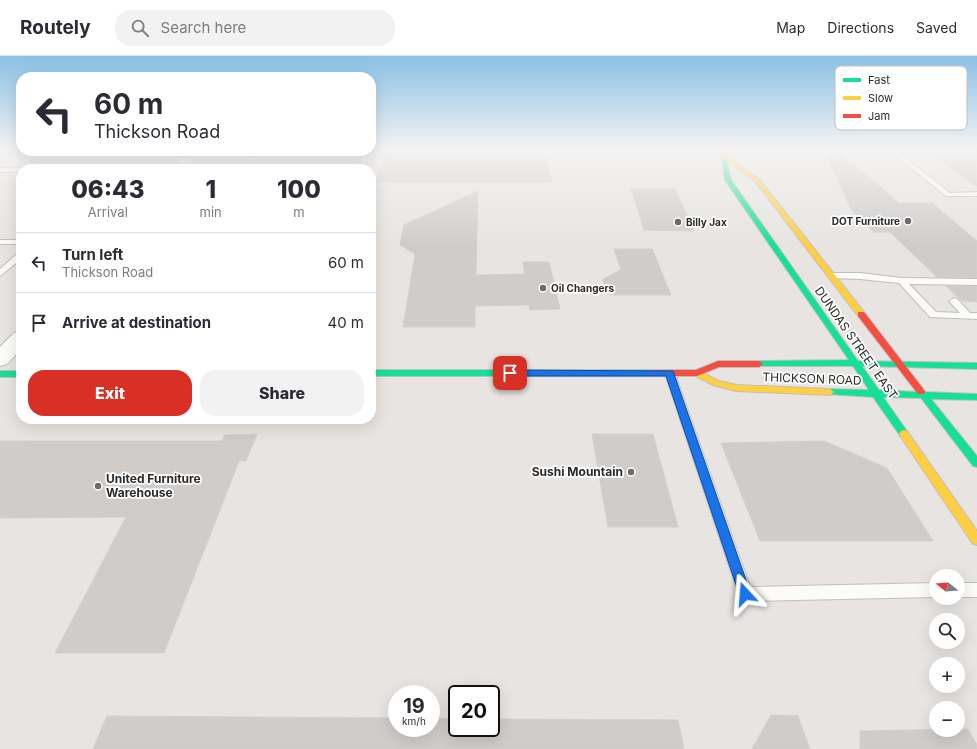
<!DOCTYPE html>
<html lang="en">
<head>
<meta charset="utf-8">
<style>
	:root { --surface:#fff; --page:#f2f2f3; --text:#2b2b33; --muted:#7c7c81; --line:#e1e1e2; --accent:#d93025 }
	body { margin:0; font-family:Inter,sans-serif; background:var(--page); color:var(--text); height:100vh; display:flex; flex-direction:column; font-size:15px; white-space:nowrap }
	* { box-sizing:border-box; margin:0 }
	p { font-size:13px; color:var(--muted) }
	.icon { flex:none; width:22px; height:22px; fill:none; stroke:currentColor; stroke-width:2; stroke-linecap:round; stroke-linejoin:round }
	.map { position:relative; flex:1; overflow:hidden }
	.details { position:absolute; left:16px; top:108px; width:360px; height:260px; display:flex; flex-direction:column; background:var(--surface); border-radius:16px; box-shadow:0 4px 16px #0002 }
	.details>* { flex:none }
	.top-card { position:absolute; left:16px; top:16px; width:360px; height:84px; border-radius:16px; box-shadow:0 4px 16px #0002; background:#fff; color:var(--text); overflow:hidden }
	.needle { width:26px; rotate:287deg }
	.controls { position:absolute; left:929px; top:513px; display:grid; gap:8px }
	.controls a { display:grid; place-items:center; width:36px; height:36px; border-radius:50%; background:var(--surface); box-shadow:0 4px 16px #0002; font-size:20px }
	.speed { position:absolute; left:388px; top:629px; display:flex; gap:8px; font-size:20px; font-weight:700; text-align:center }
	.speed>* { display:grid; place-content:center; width:52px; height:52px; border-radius:50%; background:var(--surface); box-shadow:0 4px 16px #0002; line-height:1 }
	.speed small { font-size:10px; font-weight:400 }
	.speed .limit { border:2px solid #111; border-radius:6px; background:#fff; color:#111 }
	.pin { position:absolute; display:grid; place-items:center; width:34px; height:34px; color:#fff; margin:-17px; border-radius:8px; box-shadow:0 2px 6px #0006 }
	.me { position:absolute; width:44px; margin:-22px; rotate:341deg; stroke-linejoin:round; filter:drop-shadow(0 0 3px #0008) }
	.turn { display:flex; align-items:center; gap:14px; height:84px; padding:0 12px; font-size:18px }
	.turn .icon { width:52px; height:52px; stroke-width:2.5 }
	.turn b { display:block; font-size:28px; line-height:34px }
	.eta { display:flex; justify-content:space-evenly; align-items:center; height:68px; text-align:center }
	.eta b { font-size:24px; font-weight:800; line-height:28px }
	.primary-button { display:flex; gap:8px; margin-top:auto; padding:8px 12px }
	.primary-button a { flex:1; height:46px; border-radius:16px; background:var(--accent); color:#fff; font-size:16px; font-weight:800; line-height:46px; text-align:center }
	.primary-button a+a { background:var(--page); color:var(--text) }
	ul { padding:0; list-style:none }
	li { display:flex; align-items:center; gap:12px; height:60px; padding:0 12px; border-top:1px solid var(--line) }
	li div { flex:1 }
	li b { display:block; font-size:15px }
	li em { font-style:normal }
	header { display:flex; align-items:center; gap:24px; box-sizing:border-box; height:56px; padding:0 20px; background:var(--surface); border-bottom:1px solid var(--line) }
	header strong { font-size:19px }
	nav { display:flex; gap:22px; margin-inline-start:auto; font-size:14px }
	.search { width:280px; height:36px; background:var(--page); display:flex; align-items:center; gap:10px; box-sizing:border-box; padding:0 14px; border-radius:16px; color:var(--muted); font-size:15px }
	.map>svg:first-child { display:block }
	.building { fill:#cfccca; stroke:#d2d0cd }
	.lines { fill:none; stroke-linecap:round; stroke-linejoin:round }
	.lane-casing { stroke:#c0bfbf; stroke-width:2 }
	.street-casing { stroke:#c0bfbf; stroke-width:2 }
	.fast-casing { stroke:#c0bfbf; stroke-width:2 }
	.slow-casing { stroke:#c0bfbf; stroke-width:2 }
	.jam-casing { stroke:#c0bfbf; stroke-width:2 }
	.lane { fill:#fbfbfa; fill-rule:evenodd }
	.street { fill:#fbfbfa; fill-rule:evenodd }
	.fast { fill:#16e098; fill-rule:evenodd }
	.slow { fill:#ffcf43; fill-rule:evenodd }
	.jam { fill:#f24e42; fill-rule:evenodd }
	.route { fill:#1a73e8; stroke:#114b97 }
	.poi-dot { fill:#6c6b6a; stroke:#fff; stroke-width:1.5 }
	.labels { text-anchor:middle; stroke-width:3.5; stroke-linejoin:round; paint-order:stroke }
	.far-poi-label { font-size:10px; font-weight:bold; fill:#2a2a2a; stroke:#fff; text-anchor:start }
	.street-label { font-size:12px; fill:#2a2a2a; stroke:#fff }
	.poi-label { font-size:12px; font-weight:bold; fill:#2a2a2a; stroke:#fff; text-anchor:end }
	.key { fill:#fff; stroke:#bfbfbf; stroke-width:1 }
	.key-label { font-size:11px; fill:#2a2a2a }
</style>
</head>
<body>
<header>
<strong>Routely</strong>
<div class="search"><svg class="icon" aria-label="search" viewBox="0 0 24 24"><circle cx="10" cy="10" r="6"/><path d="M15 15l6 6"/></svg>Search here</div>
<nav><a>Map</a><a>Directions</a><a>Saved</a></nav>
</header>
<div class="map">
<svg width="977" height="693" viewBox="0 0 977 693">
	<rect width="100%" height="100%" fill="#e7e4e1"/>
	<g class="building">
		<path d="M386 92H543L552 126H376Z"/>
		<path d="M823 92H834L848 106H852L899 147H932L977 185V222L937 221 890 176H874L852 155Z"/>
		<path d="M924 92H977V131Z"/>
		<path d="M631 133H675L694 175 644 174Z"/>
		<path d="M478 135 476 219 525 218 523 206H549L560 253 530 254 529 249 475 250V271H403L415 198 400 189 404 169Z"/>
		<path d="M614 193H652L671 239H615L605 237 603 223 621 214Z"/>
		<path d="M946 230H977V246L962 245Z"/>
		<path d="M257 378 246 405H239L164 597H55L126 461 0 462V385H222L225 379Z"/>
		<path d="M592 378H653L678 471H608Z"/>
		<path d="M824 385 887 412 933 485H760L721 387Z"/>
		<path d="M771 659 798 660 810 693H752Z"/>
		<path d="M107 660 397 662V672H431V662L457 663V672H491V663L678 664 684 693H93Z"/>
		<path d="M958 673H968L977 689V693H860V675Z"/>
	</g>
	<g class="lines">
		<g class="lane-casing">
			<g id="lane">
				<path d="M886 92H893L950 137 977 136V140H946Z"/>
				<path d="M0 112H21L24 113H21V116H0Z"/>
				<rect x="0" y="184" width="21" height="4"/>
				<path d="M18 197H21V203L0 220V213Z"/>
				<path d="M833 217H860L902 222 977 223V229L909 228 936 256 960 257 949 245 954 242 957 243 970 257H977V263L930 261 899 227 860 223 830 222 829 220Z"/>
				<path d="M670 314 675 318 750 531 936 527V541L745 545 740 543 665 318Z"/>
				<rect x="958" y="527" width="19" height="14"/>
			</g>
		</g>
		<g class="street-casing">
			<g id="street">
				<path d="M188 95H201L186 113H173Z"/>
				<path d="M21 275V293L7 308 0 310V291L14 277Z"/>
			</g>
		</g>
		<g class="fast-casing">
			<g id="fast">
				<path d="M721 99 726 100 731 124 858 305 977 307V313L862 310 879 334 917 336 921 333 926 336 977 338V344L931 343 977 400V411L973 410 921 342 883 341 909 378 907 381H901L873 341 827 338 826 336 827 334 830 333 869 334 853 310H756L755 308 759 305 849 304 725 124Z"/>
				<path d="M371 314H652L656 317 652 320H371Z"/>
				<rect x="0" y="315" width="21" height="6"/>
			</g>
		</g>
		<g class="slow-casing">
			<g id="slow">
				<path d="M717 93H721L725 99 759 123 864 256V260H858L755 125 721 101 716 94Z"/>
				<path d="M697 314 719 325 736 329 830 333 834 336 830 339 736 335 713 329 694 319 693 317 694 315Z"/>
				<path d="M904 374 907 375 977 475V489L973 488 901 381 899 378 901 375Z"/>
			</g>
		</g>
		<g class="jam-casing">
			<g id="jam">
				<path d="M858 256H864L924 334 925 336 924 338H918L858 260Z"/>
				<path d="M718 305H759L763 308 759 311H719L697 320H652L648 317 652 314H696Z"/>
			</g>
		</g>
		<use href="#lane" class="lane"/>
		<use href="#street" class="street"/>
		<use href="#fast" class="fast"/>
		<use href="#slow" class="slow"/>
		<use href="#jam" class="jam"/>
	</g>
	<linearGradient id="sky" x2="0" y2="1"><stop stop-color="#8ac0e5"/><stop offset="0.49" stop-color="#f4f3f2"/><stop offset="1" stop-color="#f4f3f2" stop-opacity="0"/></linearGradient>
	<rect width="977" height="189" fill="url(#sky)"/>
	<path class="route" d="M510 314 673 315 751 538 749 542 745 544 741 542 739 538 666 320H510L506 317Z"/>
	<g class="poi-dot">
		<circle cx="908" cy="165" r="4"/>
		<circle cx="678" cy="166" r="4"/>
		<circle cx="543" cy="232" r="4"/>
		<circle cx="631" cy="416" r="4"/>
		<circle cx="98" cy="430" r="4"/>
	</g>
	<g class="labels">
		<g class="far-poi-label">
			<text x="900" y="169" text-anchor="end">DOT Furniture</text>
			<text x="686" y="170">Billy Jax</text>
			<text x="551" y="236">Oil Changers</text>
		</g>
		<g class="street-label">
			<text transform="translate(856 287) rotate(55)" y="4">DUNDAS STREET EAST</text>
			<text transform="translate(812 323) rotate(2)" y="4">THICKSON ROAD</text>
		</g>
		<g class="poi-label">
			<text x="623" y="420">Sushi Mountain</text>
			<text x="106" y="427" text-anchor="start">United Furniture<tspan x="106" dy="14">Warehouse</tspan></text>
		</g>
	</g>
	<rect x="835" y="10" width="132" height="64" rx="6" class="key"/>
	<rect x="843" y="22" width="18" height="4" fill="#16e098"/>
	<rect x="843" y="40" width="18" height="4" fill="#ffcf43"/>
	<rect x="843" y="58" width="18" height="4" fill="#f24e42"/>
	<g class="key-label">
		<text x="868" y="28">Fast</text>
		<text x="868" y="46">Slow</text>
		<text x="868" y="64">Jam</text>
	</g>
</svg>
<div class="controls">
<a><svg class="needle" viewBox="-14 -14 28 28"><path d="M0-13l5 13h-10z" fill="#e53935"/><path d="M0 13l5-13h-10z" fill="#7c7c81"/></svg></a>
<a><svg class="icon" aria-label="search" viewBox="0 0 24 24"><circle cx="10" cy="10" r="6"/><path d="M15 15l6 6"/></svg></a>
<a>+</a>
<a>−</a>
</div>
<div class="speed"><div>19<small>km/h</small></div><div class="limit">20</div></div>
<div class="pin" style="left:510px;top:317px;background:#d93025"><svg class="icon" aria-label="arrive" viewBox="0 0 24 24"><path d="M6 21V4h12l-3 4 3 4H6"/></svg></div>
<svg class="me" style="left:745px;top:538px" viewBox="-20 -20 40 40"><path d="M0-17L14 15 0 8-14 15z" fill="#1a73e8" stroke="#fff" stroke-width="4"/></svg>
<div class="top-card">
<div class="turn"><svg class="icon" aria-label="left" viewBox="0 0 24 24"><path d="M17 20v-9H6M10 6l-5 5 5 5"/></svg><div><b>60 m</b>Thickson Road</div></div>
</div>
<section class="details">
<div class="eta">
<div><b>06:43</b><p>Arrival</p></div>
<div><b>1</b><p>min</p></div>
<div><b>100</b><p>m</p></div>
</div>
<ul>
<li><svg class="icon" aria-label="left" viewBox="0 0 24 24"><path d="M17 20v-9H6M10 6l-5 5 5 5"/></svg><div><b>Turn left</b><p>Thickson Road</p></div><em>60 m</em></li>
<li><svg class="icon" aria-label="arrive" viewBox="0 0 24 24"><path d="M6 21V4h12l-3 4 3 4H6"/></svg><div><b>Arrive at destination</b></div><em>40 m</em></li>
</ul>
<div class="primary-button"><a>Exit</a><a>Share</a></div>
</section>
</div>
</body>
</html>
